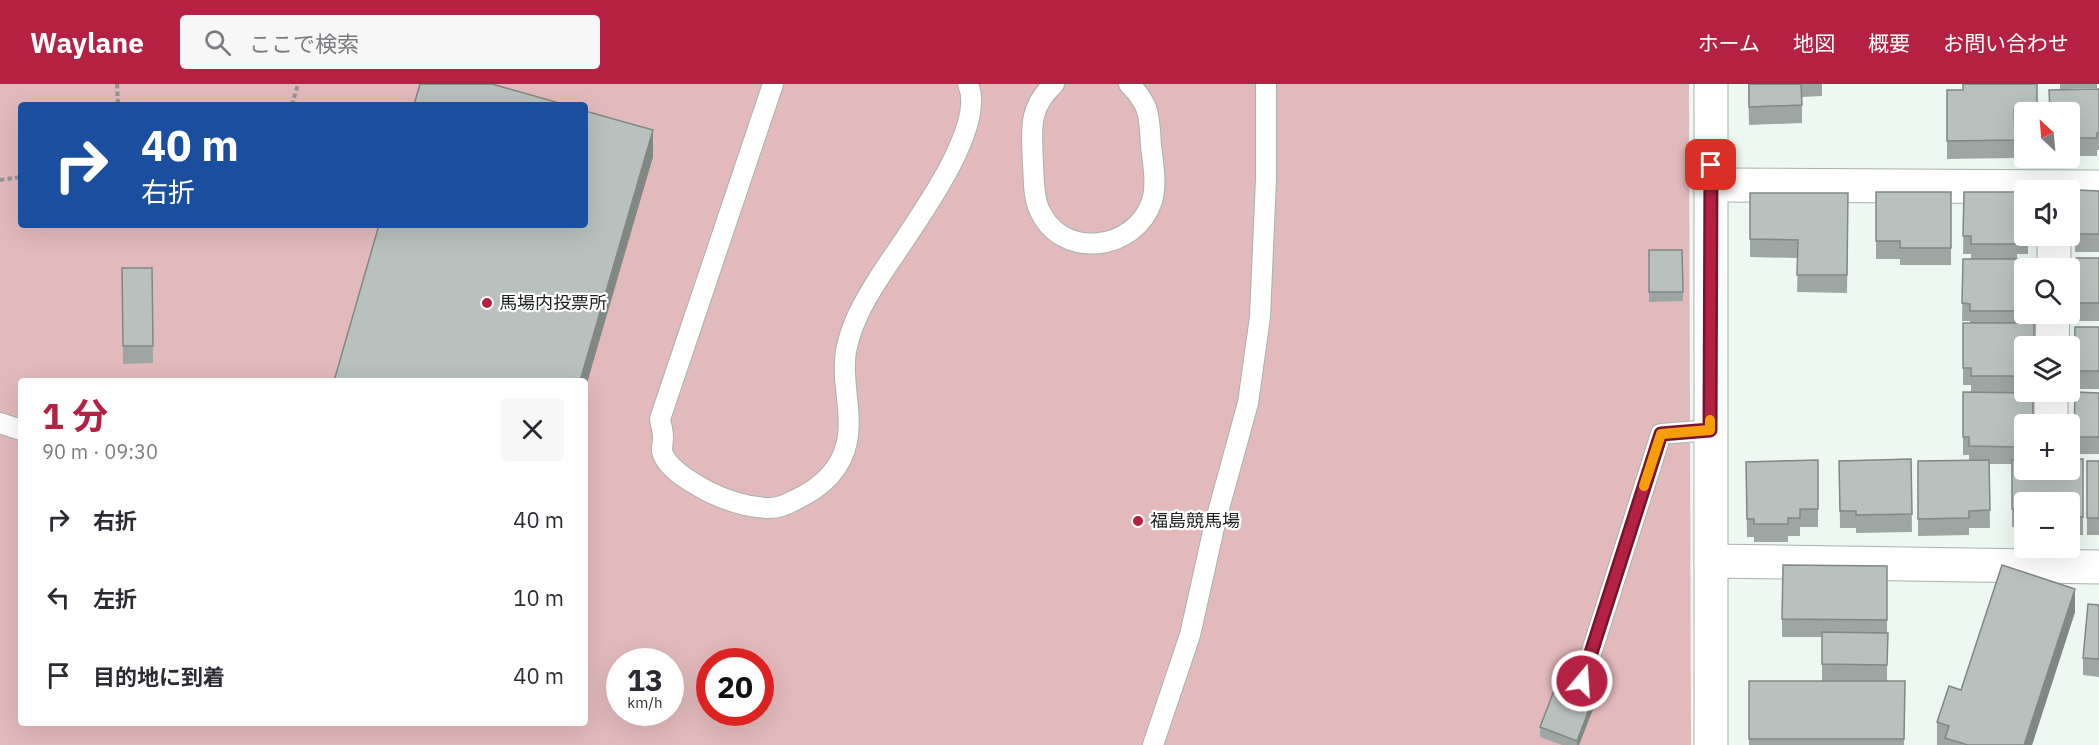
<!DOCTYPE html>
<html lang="ja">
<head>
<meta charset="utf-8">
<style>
	:root { --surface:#fff; --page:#f7f7f7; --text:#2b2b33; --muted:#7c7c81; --accent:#b42143 }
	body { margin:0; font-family:"IBM Plex Sans","Noto Sans JP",sans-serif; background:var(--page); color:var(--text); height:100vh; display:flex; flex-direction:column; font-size:22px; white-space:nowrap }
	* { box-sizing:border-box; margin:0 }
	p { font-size:20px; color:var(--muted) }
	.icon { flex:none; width:33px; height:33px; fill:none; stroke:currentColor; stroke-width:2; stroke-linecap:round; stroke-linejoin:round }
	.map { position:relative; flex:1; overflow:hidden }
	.panel { position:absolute; left:18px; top:294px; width:570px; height:348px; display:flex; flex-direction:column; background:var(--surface); border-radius:6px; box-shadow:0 6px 24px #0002 }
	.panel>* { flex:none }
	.guide { position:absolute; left:18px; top:18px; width:570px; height:126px; border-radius:6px; box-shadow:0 6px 24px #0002; background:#1a4fa0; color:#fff; overflow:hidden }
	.needle { width:39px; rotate:334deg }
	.fabs { position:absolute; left:2014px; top:18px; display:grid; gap:12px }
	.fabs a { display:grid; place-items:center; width:66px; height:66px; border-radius:6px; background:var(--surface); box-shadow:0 6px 24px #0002; font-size:30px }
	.speed { position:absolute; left:606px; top:564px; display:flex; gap:12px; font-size:30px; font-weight:700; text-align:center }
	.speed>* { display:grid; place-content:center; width:78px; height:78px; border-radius:50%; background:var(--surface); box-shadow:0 6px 24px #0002; line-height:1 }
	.speed small { font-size:15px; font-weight:400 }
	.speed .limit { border:9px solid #d22; background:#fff; color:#111 }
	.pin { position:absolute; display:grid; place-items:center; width:51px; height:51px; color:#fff; margin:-26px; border-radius:12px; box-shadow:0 3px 9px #0006 }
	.me { position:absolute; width:66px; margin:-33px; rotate:18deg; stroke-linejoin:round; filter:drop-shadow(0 0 4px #0008) }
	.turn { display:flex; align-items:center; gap:21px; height:126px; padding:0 24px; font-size:27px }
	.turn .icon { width:78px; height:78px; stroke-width:2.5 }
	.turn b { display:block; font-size:42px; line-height:51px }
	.round { display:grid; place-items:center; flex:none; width:63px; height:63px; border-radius:6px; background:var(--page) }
	.overview { display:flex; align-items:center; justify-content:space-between; height:102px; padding:0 24px }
	h1 { font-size:36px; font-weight:700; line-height:45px; color:var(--accent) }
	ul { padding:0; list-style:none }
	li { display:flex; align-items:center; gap:18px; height:78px; padding:0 24px }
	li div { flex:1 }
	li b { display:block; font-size:22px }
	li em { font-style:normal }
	header { display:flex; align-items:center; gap:36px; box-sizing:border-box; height:84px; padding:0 30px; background:var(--accent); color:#fff }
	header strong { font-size:28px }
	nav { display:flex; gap:33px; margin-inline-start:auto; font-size:21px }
	.search { width:420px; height:54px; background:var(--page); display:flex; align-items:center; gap:15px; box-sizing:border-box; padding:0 21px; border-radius:6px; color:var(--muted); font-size:22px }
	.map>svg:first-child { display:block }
	.green { fill:#e3babc; fill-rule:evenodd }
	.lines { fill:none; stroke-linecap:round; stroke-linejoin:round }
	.lane-casing { stroke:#a8b1ad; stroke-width:22 }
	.street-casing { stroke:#a8b1ad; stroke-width:35 }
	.path { stroke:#909794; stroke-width:4; stroke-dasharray:4.5 3; stroke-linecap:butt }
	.lane { stroke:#fff; stroke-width:20 }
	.street { stroke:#fff; stroke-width:33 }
	.wall { fill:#9ea6a3 }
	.shaded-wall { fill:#818784 }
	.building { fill:#b8c1bd; stroke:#818784; stroke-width:1.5 }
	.route-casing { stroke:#75152c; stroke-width:15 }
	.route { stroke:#b42143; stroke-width:10 }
	.slow { stroke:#f59e0b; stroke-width:10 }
	.poi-dot { fill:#b42143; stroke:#fff; stroke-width:2 }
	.labels { text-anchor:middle; stroke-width:4.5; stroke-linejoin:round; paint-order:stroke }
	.poi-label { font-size:18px; fill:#1c201e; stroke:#fff; text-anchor:start }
</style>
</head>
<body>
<header>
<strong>Waylane</strong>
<div class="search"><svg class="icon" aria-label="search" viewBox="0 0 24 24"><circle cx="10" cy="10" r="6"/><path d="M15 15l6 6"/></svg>ここで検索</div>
<nav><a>ホーム</a><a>地図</a><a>概要</a><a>お問い合わせ</a></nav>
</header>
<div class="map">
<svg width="2099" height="661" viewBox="0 0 2099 661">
	<rect width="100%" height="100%" fill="#eef8f3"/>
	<path class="green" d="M0 0H1689L1691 661H0ZM21 21H585V141H21ZM21 297H585V639H21ZM620 578H670V628H620ZM710 578H760V628H710Z"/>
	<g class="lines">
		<g class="lane-casing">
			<g id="lane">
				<path d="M773 0 660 335C661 341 663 347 663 353 663 357 662 362 662 367 666 385 694 400 709 408 728 417 748 424 770 424 778 424 788 420 795 416 821 404 841 386 847 358 853 328 841 297 846 267 851 241 863 219 877 197 902 156 989 47 968 0"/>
				<path d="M1054 0C1027 25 1032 47 1033 80 1034 95 1033 111 1039 125 1061 177 1136 167 1152 117 1157 100 1153 79 1151 62 1149 33 1151 22 1129 0"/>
				<path d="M0 339 21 346"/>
				<path d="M1575 620 1661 350 1710 346"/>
				<path d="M1153 661 1190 551 1215 439 1248 319 1260 233 1266 95V0"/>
			</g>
		</g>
		<g class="street-casing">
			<g id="street">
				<path d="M1711 101 2099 103"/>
				<path d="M2054 184V152"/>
				<path d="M2052 262 2053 230"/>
				<path d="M2051 340V308"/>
				<path d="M1711 477 2099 483"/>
				<path d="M1711 661V0"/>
			</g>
		</g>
		<g class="path">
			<path d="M117 0 118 21"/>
			<path d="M292 21 298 0"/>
			<path d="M0 96 21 93"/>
		</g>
		<use href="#lane" class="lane"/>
		<use href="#street" class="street"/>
	</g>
	<g class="wall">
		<path d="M1748 0H1822V12L1802 13V39L1749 41Z"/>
		<path d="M2037 0V28H2025V42L2015 43V74L1947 75V6H1963Z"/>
		<path d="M2060 0H2097V4L2060 5Z"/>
		<path d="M2099 5V66H2097V72H2070V28Z"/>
		<path d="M2076 106 2099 107V168H2075Z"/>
		<path d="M1876 108H1951V181H1900V175H1876Z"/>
		<path d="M1964 108 2025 152H2034V160L2028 159V170H2017V175L2025 184V230H2027V237H2017L2025 262V302L2017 301V309L2025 340V371H2017V376L2083 375V451H2070V418H2025V443H2012V380H1989L1990 444H1969V451L1918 452V377L1969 376V371H1963V308L1971 309V301H1963V239H1970V237H1962L1963 175H1971V170H1963Z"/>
		<path d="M1750 109H1848L1847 209 1797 208 1798 174 1750 173Z"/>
		<path d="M1649 166H1682L1683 217 1649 218Z"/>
		<rect x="2076" y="174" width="23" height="63"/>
		<path d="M122 184H152L153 279 123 280Z"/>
		<path d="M2099 243V305H2074V287Z"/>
		<path d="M2099 309V370H2074V353Z"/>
		<path d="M1911 375 1912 448 1856 449V444H1840L1839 377Z"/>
		<path d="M1818 376V443H1800V452H1788V458H1754V453H1747L1746 378Z"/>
		<rect x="2087" y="377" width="12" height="74"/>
		<path d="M1887 482V597H1905L1904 661H1749V597H1822V553H1782V535Z"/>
		<path d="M2099 521V593L2083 591V574Z"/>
		<path d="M2075 528 2032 661H1937V638L1961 606Z"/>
		<path d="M1595 620 1579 661H1562L1540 653V643Z"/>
	</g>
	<g class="shaded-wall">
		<path d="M653 46V73L585 306V297H580Z"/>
		<path d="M2075 505V528L2032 661H2024Z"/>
		<path d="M1595 610V620L1579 661H1577V657Z"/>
	</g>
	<g class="building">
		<path d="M420 0H492L566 21H414Z"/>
		<path d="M1749 0H1801L1802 21 1749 23Z"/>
		<path d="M1963 0H2037V24L2014 25 2015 56 1947 57V6H1963Z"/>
		<path d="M2099 5V49H2097V54H2070V28H2050L2049 6Z"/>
		<path d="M585 27 653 46 580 297H334L379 141H585Z"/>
		<path d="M2076 106 2099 107V150H2075Z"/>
		<path d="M1876 108H1951V164H1900V157H1876Z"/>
		<path d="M1964 108H2025V152H2028L2017 153V160H1971V152H1963Z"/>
		<path d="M1750 109H1848L1847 191H1797L1798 156 1750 155Z"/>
		<path d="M1649 166H1682L1683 208H1649Z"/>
		<rect x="2076" y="174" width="23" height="45"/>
		<path d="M1963 175H2034V184H2025V220L2016 219 2017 227H1970V220L1962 219Z"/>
		<path d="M122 184H152L153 262H123Z"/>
		<path d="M1963 239H2034V262H2025V284H2017V292H1971V284H1963Z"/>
		<path d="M2075 243H2099V287H2074Z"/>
		<path d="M1963 308 2033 309V340H2025V354H2017V363L1969 362V353H1963Z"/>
		<path d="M2075 308 2099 309V353H2074Z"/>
		<path d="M1911 375 1912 430 1856 431V427H1840L1839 377Z"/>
		<path d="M2070 375H2083V433H2070V418H2025V426L2012 425V376H2025V386H2070Z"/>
		<path d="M1818 376V425H1800V434H1788V440H1754V435H1747L1746 378Z"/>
		<path d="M1989 376 1990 426 1969 427V434L1918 435V377Z"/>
		<rect x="2087" y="377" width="12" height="57"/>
		<path d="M1783 481 1887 482V536L1782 535Z"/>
		<path d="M2002 481 2075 505 2024 661H1968L1945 654 1949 642 1937 638 1949 602 1961 606Z"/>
		<path d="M2088 520 2099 521V575L2083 574Z"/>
		<path d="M1822 548 1888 549 1887 581 1822 580Z"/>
		<path d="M1558 596 1595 610 1577 657 1540 643Z"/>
		<path d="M1749 597H1905L1904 655H1749Z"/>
	</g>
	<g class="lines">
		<g class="route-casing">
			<path id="route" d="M1582 597 1661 350 1710 346 1711 81"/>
		</g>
		<use href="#route" class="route"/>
		<path class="slow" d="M1644 402 1661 350 1710 346V336"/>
	</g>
	<g class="poi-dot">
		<circle cx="487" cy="219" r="6"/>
		<circle cx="1138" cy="437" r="6"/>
	</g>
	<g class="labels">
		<g class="poi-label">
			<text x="499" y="225">馬場内投票所</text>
			<text x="1150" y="443">福島競馬場</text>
		</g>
	</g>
</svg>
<div class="fabs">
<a><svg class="needle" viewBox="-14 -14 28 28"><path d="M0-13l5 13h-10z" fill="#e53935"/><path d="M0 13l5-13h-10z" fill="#7c7c81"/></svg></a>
<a><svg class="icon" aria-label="sound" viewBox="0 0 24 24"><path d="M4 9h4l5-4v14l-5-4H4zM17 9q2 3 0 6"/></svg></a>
<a><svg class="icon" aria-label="search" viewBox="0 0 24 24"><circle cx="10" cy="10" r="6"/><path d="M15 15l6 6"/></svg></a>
<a><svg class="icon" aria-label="layers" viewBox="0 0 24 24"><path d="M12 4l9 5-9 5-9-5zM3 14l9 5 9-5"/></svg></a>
<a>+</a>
<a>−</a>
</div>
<div class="speed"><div>13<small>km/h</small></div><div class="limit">20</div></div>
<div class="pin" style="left:1711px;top:81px;background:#d93025"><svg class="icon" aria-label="arrive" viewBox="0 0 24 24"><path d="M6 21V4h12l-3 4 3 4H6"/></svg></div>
<svg class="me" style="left:1582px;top:597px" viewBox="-20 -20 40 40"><circle r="17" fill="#b42143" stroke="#fff" stroke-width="3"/><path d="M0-11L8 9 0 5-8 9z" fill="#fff"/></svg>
<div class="guide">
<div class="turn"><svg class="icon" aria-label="right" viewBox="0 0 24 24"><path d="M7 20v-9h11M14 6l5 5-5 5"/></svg><div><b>40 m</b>右折</div></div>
</div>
<section class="panel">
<div class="overview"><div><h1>1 分</h1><p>90 m · 09:30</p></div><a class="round"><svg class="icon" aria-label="close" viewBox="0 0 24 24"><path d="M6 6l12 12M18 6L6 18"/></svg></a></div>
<ul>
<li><svg class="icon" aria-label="right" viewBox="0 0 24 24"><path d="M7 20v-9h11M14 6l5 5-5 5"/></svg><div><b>右折</b></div><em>40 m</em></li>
<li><svg class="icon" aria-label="left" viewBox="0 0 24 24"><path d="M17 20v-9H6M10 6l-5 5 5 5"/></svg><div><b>左折</b></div><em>10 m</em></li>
<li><svg class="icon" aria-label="arrive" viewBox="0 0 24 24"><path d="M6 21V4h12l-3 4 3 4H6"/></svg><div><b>目的地に到着</b></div><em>40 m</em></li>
</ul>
</section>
</div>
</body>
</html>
